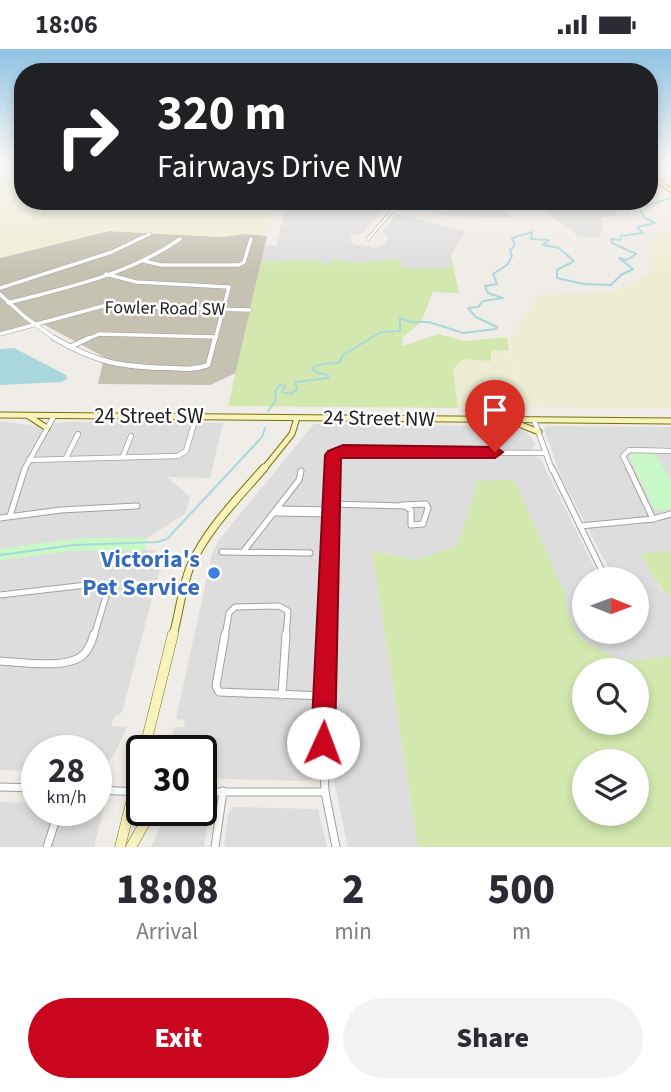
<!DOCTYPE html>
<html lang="en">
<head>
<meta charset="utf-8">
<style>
	:root { --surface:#fff; --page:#f2f2f3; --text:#2b2b33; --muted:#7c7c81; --accent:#ca061f }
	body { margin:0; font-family:"Source Sans 3",sans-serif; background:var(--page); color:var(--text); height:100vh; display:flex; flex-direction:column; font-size:26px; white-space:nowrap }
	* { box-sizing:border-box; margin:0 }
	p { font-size:23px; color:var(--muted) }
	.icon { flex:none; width:38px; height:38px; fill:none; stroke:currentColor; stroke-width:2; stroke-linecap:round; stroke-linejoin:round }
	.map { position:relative; height:798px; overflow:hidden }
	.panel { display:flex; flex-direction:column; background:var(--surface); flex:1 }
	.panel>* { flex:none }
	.hud { position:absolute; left:14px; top:14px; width:644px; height:147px; border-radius:28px; box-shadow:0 4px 10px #0003; background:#202124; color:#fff; overflow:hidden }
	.needle { width:46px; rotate:91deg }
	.buttons { position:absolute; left:572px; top:518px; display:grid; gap:14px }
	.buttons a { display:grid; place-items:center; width:77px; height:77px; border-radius:50%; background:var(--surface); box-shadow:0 4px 10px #0003; font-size:35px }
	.speed { position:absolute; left:21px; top:686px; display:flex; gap:14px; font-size:35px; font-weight:700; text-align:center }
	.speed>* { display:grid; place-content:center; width:91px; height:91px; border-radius:50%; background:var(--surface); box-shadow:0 4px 10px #0003; line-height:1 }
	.speed small { font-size:18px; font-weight:400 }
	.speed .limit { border:4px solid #111; border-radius:10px; background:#fff; color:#111 }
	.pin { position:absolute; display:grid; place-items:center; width:60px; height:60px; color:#fff; margin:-72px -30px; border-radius:50% 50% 50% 0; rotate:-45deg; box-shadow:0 0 7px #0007 }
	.pin .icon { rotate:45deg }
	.me { position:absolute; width:77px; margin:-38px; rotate:2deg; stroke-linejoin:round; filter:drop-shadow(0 0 5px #0008) }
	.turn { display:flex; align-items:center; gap:24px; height:147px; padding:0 28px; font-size:32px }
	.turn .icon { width:91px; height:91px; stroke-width:2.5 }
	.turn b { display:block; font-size:49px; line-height:60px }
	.eta { display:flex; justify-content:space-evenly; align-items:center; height:119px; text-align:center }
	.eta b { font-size:42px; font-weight:800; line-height:49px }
	.button { display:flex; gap:14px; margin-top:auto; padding:14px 28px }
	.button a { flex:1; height:80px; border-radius:42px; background:var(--accent); color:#fff; font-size:28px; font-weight:800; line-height:80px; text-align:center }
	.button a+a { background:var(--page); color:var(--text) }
	.status { display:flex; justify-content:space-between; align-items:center; height:49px; padding:0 35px; background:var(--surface); direction:ltr }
	.status svg { height:19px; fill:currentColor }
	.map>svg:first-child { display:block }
	.residential { fill:#dedddd }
	.construction { fill:#c5c2b2 }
	.farmland { fill:#eeedd3 }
	.grass { fill:#d2e8af; fill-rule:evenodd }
	.park { fill:#c8f8c6 }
	.water { fill:#a9d7dc }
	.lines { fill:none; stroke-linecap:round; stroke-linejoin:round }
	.stream { stroke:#a9d7dc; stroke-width:2 }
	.street-far4-casing { stroke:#a1a1a1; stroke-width:3.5 }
	.street-far3-casing { stroke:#a1a1a1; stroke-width:4.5 }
	.street-far2-casing { stroke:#a1a1a1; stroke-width:6 }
	.street-far1-casing { stroke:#a1a1a1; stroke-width:7 }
	.street-casing { stroke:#a1a1a1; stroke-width:9 }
	.secondary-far3-casing { stroke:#767408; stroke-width:4.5 }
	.secondary-far2-casing { stroke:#767408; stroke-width:7 }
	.secondary-far1-casing { stroke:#767408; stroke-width:9 }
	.secondary-casing { stroke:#767408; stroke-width:11 }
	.street-far4 { stroke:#fff; stroke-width:2.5 }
	.street-far3 { stroke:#fff; stroke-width:3.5 }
	.street-far2 { stroke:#fff; stroke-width:4.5 }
	.street-far1 { stroke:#fff; stroke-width:5 }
	.street { stroke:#fff; stroke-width:7 }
	.secondary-far3 { stroke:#f8f3bd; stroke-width:3.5 }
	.secondary-far2 { stroke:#f8f3bd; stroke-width:5 }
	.secondary-far1 { stroke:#f8f3bd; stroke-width:7 }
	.secondary { stroke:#f8f3bd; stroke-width:10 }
	.route { fill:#ca061f; stroke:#830414; stroke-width:2 }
	.shop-dot { fill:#3f7fe0; stroke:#fff; stroke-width:2.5 }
	.labels { text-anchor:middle; stroke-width:5; stroke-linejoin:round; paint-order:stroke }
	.far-street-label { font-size:18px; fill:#202020; stroke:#fff }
	.street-label { font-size:21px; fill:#202020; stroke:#fff }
	.near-shop-label { font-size:24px; font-weight:bold; fill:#366cbe; stroke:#fff; text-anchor:end }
</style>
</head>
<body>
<div class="status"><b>18:06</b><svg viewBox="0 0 49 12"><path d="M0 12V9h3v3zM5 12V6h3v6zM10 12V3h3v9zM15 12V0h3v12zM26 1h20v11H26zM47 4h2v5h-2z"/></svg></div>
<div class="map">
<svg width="671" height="798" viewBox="0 0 671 798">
	<rect width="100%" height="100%" fill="#f0ece7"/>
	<g class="residential">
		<path d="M287 152 398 154 382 161 364 183 351 187V194L356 196 377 198 383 196 388 189 383 182 397 165 465 182 451 206 450 219 447 220 405 219 397 210 355 214 335 210 327 215 314 211 261 213 265 197H276Z"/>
		<path d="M431 152H502L509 168 450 167 410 159Z"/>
		<path d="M506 152H620L616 166 600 168 603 180 598 188H579L544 161Z"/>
		<path d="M0 372 35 377 64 373 223 374 210 429 167 428 190 448 185 465 147 489H83L0 500Z"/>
		<path d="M314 375 501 377 527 383 535 395 532 399 535 407 541 411 600 530H584V583H637L639 567 637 530H614L561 428 544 380 546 377 671 378V502L641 505 660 539 671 546V607L621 612 579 589 565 557 476 440 458 497 415 511 372 502 418 798H348L333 727 301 732 201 729V702H169L174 678H184L185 671 176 670 212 505 218 492Z"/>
		<path d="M123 500 155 501 162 512 122 663 114 668 111 677 127 678 114 706 96 723V702H37V722L0 721V511L69 502Z"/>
		<path d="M0 753 37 754V761H96V755L105 756 94 798H0Z"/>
		<path d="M201 758H207L209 767 204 798H151L165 766 172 761H201Z"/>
		<path d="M233 758 318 760 327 798H224L228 765Z"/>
	</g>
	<path class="construction" d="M109 182 221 188 245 185 267 187 236 324 210 336 98 335 104 308 39 273 0 283V209Z"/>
	<g class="farmland">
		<path d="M0 127 23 128V152H275L267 187 245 185 221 188 109 182 0 209V197L3 194 0 192Z"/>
		<path d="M671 178V359L538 358 526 356 519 350 509 289 526 267 537 246 610 243 631 237 649 223 652 190Z"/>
		<path d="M491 300 509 302 519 360 458 359 453 321 463 310Z"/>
	</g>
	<g class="grass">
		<path d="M451 206 459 244 433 243 421 273 402 289 403 297 438 285 465 292 507 288 509 302 491 301V312L463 310 453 320 458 359 228 357 261 213 314 211 327 215 335 210 355 214 397 210 405 219 447 220 450 219Z"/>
		<path d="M514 431 566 546 565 557 579 589 621 612 671 607V798H418L372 502 415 511 457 497C461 482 477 444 475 432ZM584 621H637V674H584ZM584 712H637V765H584Z"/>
		<path d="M671 502V546L661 539 640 505Z"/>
	</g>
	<g class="park">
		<path d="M631 405H656L671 433V460L661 462 653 458 630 410Z"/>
		<path d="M83 489H147L145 501 69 502 0 511V500Z"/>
	</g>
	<path class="water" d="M14 299 66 326 67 330 61 333 0 336V300Z"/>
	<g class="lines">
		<g class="stream">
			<path d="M656 110H664"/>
			<path d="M268 362 276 351 275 343 280 336 285 337 282 343 291 345 297 340 295 333 328 329V326L315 323 312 319C320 313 330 316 340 313L343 306 381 283 400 282V269L411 273H429L463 284 496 280 497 278 476 268 468 259 478 258 483 252 503 249 488 244 485 237 497 235 493 225 507 216 512 207 510 201 515 196 512 189 532 183 531 190 549 191 543 196 559 199 574 212 557 221V229L584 235 611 236 621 226 633 220 619 209 627 211 636 205 612 194 611 190 620 191 621 187 643 184 637 178 655 174 645 169 639 159 671 149"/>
			<path d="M0 506 74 496 157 493 167 490 262 388 265 379"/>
		</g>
		<g class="street-far4-casing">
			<g id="street-far4">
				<path d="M649 134H662"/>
				<path d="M139 190 150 185"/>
				<path d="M368 190 392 162 416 152"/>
			</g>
		</g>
		<g class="street-far3-casing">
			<g id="street-far3">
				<path d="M144 212 161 216H239L244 213 251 190"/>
				<path d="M106 225 136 233 229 238 215 291"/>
				<path d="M0 239 112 203 143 188"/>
				<path d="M0 245 25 268 57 291"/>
				<path d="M8 254C68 238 128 226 180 190"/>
				<path d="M0 285 103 257 250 261"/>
				<path d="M85 291 99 285 216 288"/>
			</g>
		</g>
		<g class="street-far2-casing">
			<g id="street-far2">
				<path d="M54 289C97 314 121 318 170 319 183 320 195 321 208 316L215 289"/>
				<path d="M70 298 89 289"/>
				<path d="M534 371 552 421"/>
				<path d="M123 407 131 387"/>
				<path d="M66 409 78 385"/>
				<path d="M29 411 178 407 186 402 194 375"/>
				<path d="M24 421 54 367"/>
				<path d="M332 421 333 406 343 402 546 404"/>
				<path d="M630 421 623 407 629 401 671 402"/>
			</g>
		</g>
		<g class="street-far1-casing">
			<g id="street-far1">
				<path d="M552 419 606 530"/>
				<path d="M629 419 653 470"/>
				<path d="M331 455 405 457 411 461V476L423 475 428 459 426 455 402 456"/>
				<path d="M277 460 331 461"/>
				<path d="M276 464 331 465"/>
				<path d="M10 467 25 419"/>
				<path d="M0 469 61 461 137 457"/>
				<path d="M580 477 653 470 671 465"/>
				<path d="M222 503 310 504"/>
				<path d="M243 503 299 431 301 422"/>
				<path d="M0 546 95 535 104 539 106 547 94 587"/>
				<path d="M225 587 229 564 235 558 279 557 288 562 286 587"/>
				<path d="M327 587 333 419"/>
			</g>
		</g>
		<g class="street-casing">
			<g id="street">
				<path d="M225 585 216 637 219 643 325 647"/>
				<path d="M327 585 323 694 325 743 336 798"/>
				<path d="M0 612C20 613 69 621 84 605 89 600 92 592 94 585"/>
				<path d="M282 646 286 585"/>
				<path d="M0 738 37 739"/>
				<path d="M96 741 142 743"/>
				<path d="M201 743H325"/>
				<path d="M47 798 56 770"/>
				<path d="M215 798 223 742"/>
			</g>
		</g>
		<g class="secondary-far3-casing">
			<path id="secondary-far3" d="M649 124 671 142"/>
		</g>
		<g class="secondary-far2-casing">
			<g id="secondary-far2">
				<path d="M0 366 671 372"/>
				<path d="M30 368 47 379"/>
				<path d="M516 374 539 383"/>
				<path d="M263 421 292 385 297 369"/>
			</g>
		</g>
		<g class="secondary-far1-casing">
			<path id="secondary-far1" d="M173 587C179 564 182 539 190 518 206 481 238 449 264 419"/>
		</g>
		<g class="secondary-casing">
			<g id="secondary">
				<path d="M144 702 173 585"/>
				<path d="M120 798 142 710"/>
				<path d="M131 798 152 761"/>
			</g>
		</g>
		<use href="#street-far4" class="street-far4"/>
		<use href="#street-far3" class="street-far3"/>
		<use href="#street-far2" class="street-far2"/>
		<use href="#street-far1" class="street-far1"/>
		<use href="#street" class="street"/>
		<use href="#secondary-far3" class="secondary-far3"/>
		<use href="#secondary-far2" class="secondary-far2"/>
		<use href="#secondary-far1" class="secondary-far1"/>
		<use href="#secondary" class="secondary"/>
	</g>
	<linearGradient id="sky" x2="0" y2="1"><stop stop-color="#8fc2e3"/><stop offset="0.5" stop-color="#f8f6f4"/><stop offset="1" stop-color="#f8f6f4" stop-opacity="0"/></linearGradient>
	<rect width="671" height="222" fill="url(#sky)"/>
	<path class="route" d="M343 396 495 398 503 403 495 409H341L335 694 332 702 323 706 315 702 311 694 325 406 328 402Z"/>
	<circle class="shop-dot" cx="214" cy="524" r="7"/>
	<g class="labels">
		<g class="far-street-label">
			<text transform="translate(165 259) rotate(1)" y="6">Fowler Road SW</text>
		</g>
		<g class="street-label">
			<text x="149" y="374">24 Street SW</text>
			<text transform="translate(379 369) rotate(1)" y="7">24 Street NW</text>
		</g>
		<g class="near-shop-label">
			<text x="200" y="518">Victoria's<tspan x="200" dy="28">Pet Service</tspan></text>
		</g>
	</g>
</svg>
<div class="buttons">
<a><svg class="needle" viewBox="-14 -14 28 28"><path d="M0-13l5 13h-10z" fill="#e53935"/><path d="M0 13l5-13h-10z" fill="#7c7c81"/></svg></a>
<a><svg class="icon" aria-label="search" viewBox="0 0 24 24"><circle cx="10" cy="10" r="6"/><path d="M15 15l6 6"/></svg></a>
<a><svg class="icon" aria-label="layers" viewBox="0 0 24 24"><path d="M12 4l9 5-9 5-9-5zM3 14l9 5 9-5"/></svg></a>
</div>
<div class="speed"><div>28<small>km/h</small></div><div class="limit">30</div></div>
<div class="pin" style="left:495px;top:403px;background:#d93025"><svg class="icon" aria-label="arrive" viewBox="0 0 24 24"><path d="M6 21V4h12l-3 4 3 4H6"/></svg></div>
<svg class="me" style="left:323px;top:694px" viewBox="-20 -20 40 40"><circle r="19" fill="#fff"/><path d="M0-13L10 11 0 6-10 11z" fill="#ca061f"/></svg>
<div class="hud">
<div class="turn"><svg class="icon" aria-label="right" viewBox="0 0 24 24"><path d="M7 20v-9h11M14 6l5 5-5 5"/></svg><div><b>320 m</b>Fairways Drive NW</div></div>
</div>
</div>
<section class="panel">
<div class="eta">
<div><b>18:08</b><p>Arrival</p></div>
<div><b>2</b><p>min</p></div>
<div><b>500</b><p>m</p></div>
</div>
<div class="button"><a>Exit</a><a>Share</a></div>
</section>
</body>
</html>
